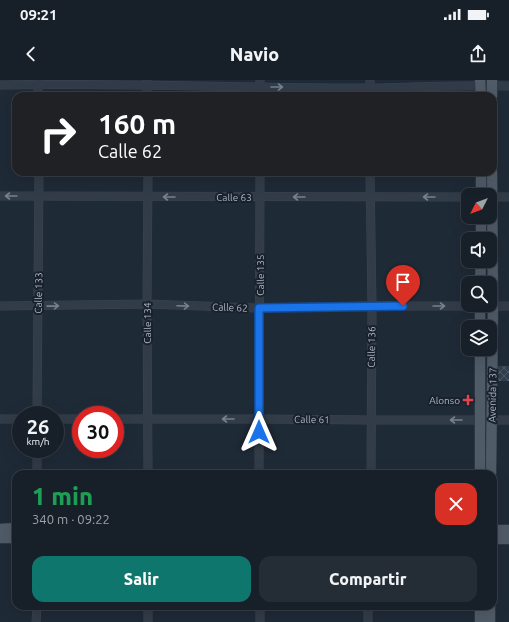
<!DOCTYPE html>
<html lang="es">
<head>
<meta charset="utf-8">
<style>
	:root { --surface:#172029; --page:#242d35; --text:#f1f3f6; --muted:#9ea3a8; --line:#363e46; --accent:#0f766e }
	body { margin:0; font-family:Ubuntu,sans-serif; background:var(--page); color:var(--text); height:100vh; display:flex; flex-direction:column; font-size:15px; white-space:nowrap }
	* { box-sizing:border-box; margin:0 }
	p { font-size:13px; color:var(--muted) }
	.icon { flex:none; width:22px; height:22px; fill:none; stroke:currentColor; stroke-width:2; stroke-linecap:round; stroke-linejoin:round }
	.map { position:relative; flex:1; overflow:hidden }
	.panel { position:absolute; left:12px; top:390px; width:485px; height:140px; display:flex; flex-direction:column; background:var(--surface); border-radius:12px; box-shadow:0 4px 16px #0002,0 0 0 1px var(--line) }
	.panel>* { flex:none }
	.guide { position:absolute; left:12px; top:12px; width:485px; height:84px; border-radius:12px; box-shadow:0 4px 16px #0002,0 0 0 1px var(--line); background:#202124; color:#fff; overflow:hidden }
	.needle { width:26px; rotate:228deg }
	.fabs { position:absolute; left:461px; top:108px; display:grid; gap:8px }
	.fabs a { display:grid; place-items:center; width:36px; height:36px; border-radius:8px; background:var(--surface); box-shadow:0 4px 16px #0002,0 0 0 1px var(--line); font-size:20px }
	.speed { position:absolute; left:12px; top:326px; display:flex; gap:8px; font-size:20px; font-weight:700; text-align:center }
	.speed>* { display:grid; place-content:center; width:52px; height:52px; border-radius:50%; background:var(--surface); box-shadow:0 4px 16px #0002,0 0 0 1px var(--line); line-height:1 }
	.speed small { font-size:10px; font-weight:400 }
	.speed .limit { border:6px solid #d22; background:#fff; color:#111 }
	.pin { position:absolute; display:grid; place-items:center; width:34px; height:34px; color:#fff; margin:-41px -17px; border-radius:50% 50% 50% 0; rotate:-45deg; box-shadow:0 0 4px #0007 }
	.pin .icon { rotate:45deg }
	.me { position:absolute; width:44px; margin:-22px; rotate:0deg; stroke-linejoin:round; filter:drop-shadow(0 0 3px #0008) }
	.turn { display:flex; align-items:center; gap:14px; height:84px; padding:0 20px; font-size:18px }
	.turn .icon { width:52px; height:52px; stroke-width:2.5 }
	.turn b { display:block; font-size:28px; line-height:34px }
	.round { display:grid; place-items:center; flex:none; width:42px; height:42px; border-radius:12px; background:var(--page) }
	.overview { display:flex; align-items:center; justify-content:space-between; height:68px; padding:0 20px }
	h1 { font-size:24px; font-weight:800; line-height:30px; color:#1e9e55 }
	.cta { display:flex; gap:8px; margin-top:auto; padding:8px 20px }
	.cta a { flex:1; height:46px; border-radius:12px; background:var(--accent); color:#fff; font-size:16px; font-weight:800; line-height:46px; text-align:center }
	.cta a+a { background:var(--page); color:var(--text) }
	.status { display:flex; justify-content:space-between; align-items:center; height:28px; padding:0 20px; background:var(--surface); direction:ltr }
	.status svg { height:11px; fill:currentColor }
	header { display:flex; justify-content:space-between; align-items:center; height:52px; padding:0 20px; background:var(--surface); font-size:18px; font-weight:800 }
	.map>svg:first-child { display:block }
	.building { fill:url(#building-cross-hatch) }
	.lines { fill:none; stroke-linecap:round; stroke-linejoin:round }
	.minor-casing { stroke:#3c4551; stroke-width:9 }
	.major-casing { stroke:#3c4551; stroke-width:11 }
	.minor { stroke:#323c48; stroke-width:8 }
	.major { stroke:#505b68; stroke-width:10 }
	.oneway { stroke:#757f8d }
	.route-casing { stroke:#114b97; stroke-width:10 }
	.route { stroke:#1a73e8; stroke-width:7 }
	.health-dot { fill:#e0444e; stroke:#18212c; stroke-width:1.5 }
	.labels { text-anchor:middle; stroke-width:4; stroke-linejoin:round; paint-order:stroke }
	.street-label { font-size:10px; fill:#acb6c5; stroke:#18212c }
	.poi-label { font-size:10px; fill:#acb6c5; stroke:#18212c; text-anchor:end }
</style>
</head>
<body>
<div class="status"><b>09:21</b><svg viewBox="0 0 49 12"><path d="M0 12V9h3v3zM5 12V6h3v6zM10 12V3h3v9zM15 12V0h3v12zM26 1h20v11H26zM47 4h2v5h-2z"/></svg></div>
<header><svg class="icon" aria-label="back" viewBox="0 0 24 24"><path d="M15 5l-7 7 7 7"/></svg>Navio<svg class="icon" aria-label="share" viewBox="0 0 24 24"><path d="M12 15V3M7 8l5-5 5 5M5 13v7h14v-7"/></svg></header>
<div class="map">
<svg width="509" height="542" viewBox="0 0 509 542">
	<defs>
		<pattern id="building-cross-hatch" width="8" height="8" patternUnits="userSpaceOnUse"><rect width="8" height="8" fill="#303e4e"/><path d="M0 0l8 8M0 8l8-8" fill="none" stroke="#4b5866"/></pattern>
	</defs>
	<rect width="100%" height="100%" fill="#1f2a37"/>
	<rect class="building" x="498" y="286" width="11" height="15"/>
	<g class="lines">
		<g class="minor-casing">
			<g id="minor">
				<path d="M38 0V16"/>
				<path d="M370 0V16"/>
				<path d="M147 1V16"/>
				<path d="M0 5C87 3 174 6 261 7 298 8 335 8 373 8 418 7 464 5 509 6"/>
				<path d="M260 16V0"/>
				<path d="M370 92 372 226 371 394"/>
				<path d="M0 116 468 117"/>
				<path d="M490 117H509"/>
				<path d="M0 226 147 224 259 228 372 226H509"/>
				<path d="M37 335 39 92"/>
				<path d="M0 339H21"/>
				<path d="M55 339H81"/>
				<path d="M115 339H259L371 340H509"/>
				<path d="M37 394V369"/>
				<path d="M148 394 147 224 148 92"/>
				<path d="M259 394 260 92"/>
				<path d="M260 526V542"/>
				<path d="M36 542 37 526"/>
				<path d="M148 542V526"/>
				<path d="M368 542V526"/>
			</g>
		</g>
		<g class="major-casing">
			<g id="major">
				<path d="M480 0 481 16"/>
				<path d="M492 0V16"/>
				<path d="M481 92V115"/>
				<path d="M481 159V137"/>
				<path d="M480 203 481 181"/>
				<path d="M480 247V225"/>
				<path d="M480 269V394"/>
				<path d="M491 394 493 226 492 92"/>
				<path d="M0 449 16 448"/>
				<path d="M493 450H509"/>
				<path d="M0 458H16"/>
				<path d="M493 459H509"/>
				<path d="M480 542V526"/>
				<path d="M490 542V526"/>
			</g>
		</g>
		<use href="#minor" class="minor"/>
		<use href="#major" class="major"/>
	</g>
	<defs><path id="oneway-shaft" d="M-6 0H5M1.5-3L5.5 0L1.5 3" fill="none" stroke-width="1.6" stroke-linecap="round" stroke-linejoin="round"/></defs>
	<g class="oneway">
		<use href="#oneway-shaft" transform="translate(277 7)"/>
		<use href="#oneway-shaft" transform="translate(11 116) rotate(180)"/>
		<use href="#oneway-shaft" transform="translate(169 117) rotate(-180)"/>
		<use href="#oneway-shaft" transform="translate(299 117) rotate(-180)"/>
		<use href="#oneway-shaft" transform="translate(429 117) rotate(180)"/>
		<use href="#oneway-shaft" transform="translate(53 226) rotate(-1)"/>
		<use href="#oneway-shaft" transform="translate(183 226) rotate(2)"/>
		<use href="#oneway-shaft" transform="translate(439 226)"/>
		<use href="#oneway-shaft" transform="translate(228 339) rotate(180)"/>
		<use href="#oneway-shaft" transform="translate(456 340) rotate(180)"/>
	</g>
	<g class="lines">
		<g class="route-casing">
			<path id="route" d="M259 352V228L403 226"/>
		</g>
		<use href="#route" class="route"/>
	</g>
	<path class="health-dot" d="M466 314h4v4h4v4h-4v4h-4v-4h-4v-4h4z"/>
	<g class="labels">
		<g class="street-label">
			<text x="234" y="121">Calle 63</text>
			<text transform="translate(260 195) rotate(-90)" y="4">Calle 135</text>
			<text transform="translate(38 213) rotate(-89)" y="4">Calle 133</text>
			<text transform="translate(230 227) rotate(2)" y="4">Calle 62</text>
			<text transform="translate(147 243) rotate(-90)" y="4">Calle 134</text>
			<text transform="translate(371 267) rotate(-89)" y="4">Calle 136</text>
			<text transform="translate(492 315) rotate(-89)" y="4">Avenida 137</text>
			<text transform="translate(312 339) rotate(1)" y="4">Calle 61</text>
		</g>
		<g class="poi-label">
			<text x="460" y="324">Alonso</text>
		</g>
	</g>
</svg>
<div class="fabs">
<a><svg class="needle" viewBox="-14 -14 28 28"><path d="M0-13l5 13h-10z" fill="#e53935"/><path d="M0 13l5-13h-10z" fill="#9ea3a8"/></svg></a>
<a><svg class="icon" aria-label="sound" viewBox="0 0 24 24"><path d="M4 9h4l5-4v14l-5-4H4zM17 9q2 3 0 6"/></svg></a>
<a><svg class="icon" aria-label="search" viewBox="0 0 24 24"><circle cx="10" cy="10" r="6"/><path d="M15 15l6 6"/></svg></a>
<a><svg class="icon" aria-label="layers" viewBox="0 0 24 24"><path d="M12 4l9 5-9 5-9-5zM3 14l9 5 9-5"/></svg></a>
</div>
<div class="speed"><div>26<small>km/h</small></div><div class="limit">30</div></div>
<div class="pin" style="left:403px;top:226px;background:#d93025"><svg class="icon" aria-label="arrive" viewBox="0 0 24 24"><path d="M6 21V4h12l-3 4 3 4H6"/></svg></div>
<svg class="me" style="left:259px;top:352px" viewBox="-20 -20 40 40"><path d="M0-17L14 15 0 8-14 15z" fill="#1a73e8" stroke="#fff" stroke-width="4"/></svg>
<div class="guide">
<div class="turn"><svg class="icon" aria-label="right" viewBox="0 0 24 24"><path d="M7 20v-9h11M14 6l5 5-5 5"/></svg><div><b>160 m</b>Calle 62</div></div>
</div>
<section class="panel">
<div class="overview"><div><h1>1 min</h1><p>340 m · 09:22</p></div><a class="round" style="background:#d93025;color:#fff"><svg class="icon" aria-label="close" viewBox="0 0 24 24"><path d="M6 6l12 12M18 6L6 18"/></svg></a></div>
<div class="cta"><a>Salir</a><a>Compartir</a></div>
</section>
</div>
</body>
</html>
